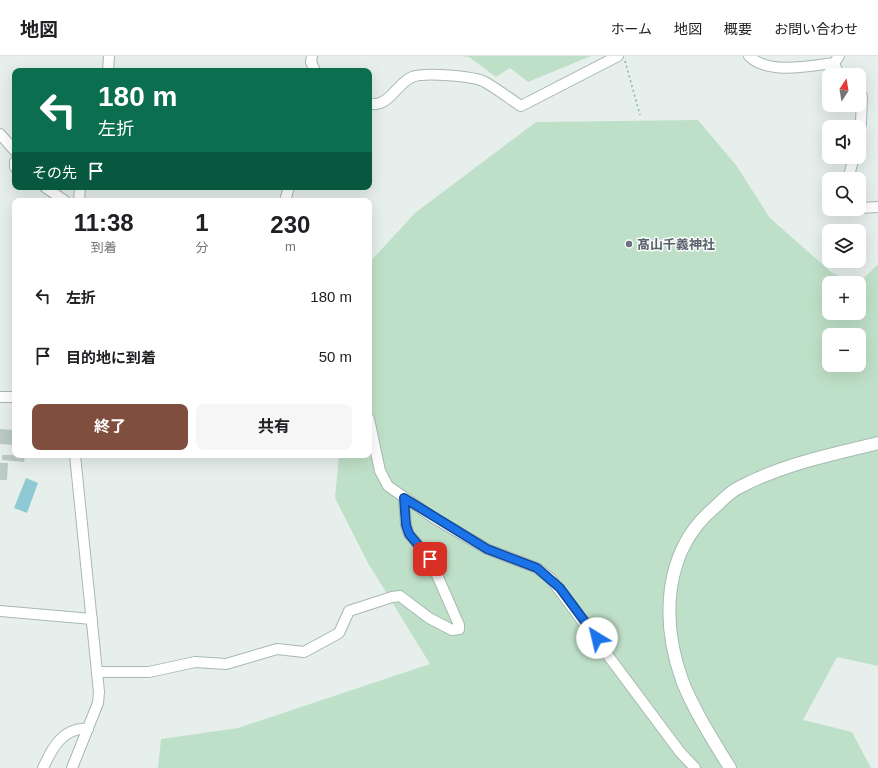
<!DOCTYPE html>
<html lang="ja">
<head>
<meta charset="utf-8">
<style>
	:root { --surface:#fff; --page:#f6f6f6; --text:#202124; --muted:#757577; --line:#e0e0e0; --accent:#7f4e3f }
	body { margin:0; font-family:Helvetica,"Noto Sans JP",sans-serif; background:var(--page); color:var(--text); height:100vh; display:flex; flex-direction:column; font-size:15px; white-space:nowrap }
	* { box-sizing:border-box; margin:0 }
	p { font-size:13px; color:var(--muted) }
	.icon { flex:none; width:22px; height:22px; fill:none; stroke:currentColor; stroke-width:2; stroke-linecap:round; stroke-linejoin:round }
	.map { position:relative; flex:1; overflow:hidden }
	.sheet { position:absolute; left:12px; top:142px; width:360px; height:260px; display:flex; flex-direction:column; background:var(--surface); border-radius:8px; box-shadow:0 4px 16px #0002 }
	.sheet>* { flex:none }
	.hud { position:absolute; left:12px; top:12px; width:360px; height:122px; border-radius:8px; box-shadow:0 4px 16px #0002; background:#0b6e4f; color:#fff; overflow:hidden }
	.needle { width:26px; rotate:12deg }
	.buttons { position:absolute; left:822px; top:12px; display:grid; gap:8px }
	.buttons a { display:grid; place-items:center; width:44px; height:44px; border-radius:8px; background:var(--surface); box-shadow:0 4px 16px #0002; font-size:20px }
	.pin { position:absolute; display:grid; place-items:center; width:34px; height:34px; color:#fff; margin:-17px; border-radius:8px; box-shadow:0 2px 6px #0006 }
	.me { position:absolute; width:44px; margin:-22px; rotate:324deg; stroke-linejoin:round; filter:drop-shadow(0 0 3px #0008) }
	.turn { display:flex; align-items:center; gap:14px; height:84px; padding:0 20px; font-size:18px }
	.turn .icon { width:52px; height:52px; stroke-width:2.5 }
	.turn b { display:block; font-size:28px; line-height:34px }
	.then { display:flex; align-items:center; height:38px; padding:0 20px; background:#0003; gap:8px; font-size:15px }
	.eta { display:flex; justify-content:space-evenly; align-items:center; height:68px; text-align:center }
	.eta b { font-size:24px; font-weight:700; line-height:28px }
	.primary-button { display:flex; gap:8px; margin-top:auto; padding:8px 20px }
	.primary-button a { flex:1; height:46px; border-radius:8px; background:var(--accent); color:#fff; font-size:16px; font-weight:700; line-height:46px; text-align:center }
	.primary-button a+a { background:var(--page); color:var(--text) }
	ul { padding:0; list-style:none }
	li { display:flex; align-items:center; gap:12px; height:60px; padding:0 20px }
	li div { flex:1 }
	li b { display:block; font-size:15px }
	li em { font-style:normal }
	header { display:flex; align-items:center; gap:24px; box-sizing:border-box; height:56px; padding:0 20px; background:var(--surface); border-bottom:1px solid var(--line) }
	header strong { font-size:19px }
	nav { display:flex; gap:22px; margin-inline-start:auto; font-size:14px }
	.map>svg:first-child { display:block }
	.green { fill:#bfe0c8; fill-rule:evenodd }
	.water { fill:#8ec9d4 }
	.building { fill:#bbcac4 }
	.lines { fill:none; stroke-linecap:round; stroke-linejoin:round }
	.street-casing { stroke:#a8b8b2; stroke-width:12 }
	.secondary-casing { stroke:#a4bbb3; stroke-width:14 }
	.path { stroke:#86b3a5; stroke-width:1.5; stroke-dasharray:2 3; stroke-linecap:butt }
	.street { stroke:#fff; stroke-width:10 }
	.secondary { stroke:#fff; stroke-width:12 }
	.route-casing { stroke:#114b97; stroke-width:10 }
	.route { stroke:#1a73e8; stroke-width:7 }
	.worship-dot { fill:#6b7280; stroke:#f7fbf9; stroke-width:1.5 }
	.labels { text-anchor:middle; stroke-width:3; stroke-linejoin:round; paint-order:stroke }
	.worship-label { font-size:13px; font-weight:bold; fill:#5b616d; stroke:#f7fbf9; text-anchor:start }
</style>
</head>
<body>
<header>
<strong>地図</strong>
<nav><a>ホーム</a><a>地図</a><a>概要</a><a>お問い合わせ</a></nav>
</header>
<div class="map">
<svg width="878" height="712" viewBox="0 0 878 712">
	<rect width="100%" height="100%" fill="#e6efeb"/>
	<g class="green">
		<path d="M460 0H591L528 26 510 12 496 21 469 1Z"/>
		<path d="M698 64 736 109 770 162 831 216 852 227H829V257H859V227L878 208V610L837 601 803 664 852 676 871 712H158L161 683 238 672 430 608 368 507 335 442 339 399H369V207L415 157 536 66ZM829 279H859V309H829Z"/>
	</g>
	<path class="water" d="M26 422 38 427 27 457 14 452Z"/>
	<g class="building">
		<path d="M0 373 15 374V389L0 388Z"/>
		<path d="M2 399H25L24 406 2 404Z"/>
		<path d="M0 407H8L7 424H0Z"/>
	</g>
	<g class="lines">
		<g class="street-casing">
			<g id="street">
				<path d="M312 0 311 6 315 15"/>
				<path d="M749 0C768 19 809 10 834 7L839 0"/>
				<path d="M834 7 839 19"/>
				<path d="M108 15 109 0"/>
				<path d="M859 38 862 40 861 67 859 78"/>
				<path d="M369 47C387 54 397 27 412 21 424 16 474 20 485 26 497 33 509 42 521 50L618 0"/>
				<path d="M0 78 15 95"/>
				<path d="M15 106V111"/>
				<path d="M848 123 854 101"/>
				<path d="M45 131 65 145"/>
				<path d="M79 145 80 131"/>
				<path d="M285 145 289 131"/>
				<path d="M859 152 878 151"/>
				<path d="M841 153H850"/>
				<path d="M0 341H15"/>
				<path d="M369 363 380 415 388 430 434 462 487 493 537 512 551 523 680 696 695 712"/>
				<path d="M0 555 92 563"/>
				<path d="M98 616H149L195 606 226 608 277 593 304 596 339 577 349 555 392 541 400 540 429 562 452 574 459 573V569L430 503 409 478 406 469 404 442"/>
				<path d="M43 712C52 692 63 671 88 673"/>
				<path d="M72 712 98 647 99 636 75 399"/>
			</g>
		</g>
		<g class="secondary-casing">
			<path id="secondary" d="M730 712C714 686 693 653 682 624 661 565 663 495 714 452 722 445 730 435 740 431 783 408 831 399 878 387"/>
		</g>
		<path class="path" d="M625 5 640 59"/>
		<use href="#street" class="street"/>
		<use href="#secondary" class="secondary"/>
	</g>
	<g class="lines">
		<g class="route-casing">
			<path id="route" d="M430 503 409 478 406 469 404 442 487 493 537 512 560 532 597 582"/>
		</g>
		<use href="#route" class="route"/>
	</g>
	<circle class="worship-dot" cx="629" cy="188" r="4"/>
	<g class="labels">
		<g class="worship-label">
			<text x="637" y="193">髙山千義神社</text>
		</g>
	</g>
</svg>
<div class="buttons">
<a><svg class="needle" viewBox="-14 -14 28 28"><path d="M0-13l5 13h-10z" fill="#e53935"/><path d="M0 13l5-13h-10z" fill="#757577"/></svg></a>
<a><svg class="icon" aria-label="sound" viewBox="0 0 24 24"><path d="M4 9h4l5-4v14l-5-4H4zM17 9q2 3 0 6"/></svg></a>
<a><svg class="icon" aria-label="search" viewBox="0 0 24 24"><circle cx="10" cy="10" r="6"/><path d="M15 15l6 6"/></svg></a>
<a><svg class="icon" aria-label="layers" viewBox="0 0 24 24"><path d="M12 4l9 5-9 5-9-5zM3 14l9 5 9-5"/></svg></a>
<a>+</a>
<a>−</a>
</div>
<div class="pin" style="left:430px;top:503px;background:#d93025"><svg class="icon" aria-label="arrive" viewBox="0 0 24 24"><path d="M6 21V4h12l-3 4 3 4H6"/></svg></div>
<svg class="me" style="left:597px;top:582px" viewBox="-20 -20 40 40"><circle r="19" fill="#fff"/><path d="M0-13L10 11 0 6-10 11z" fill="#1a73e8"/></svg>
<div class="hud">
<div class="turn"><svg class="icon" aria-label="left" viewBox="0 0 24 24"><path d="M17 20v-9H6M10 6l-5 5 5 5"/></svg><div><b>180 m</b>左折</div></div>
<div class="then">その先<svg class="icon" aria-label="arrive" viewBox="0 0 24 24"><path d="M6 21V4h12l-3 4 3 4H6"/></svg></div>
</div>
<section class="sheet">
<div class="eta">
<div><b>11:38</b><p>到着</p></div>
<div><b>1</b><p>分</p></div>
<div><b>230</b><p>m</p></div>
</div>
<ul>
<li><svg class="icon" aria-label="left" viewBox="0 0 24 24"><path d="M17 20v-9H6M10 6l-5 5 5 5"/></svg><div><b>左折</b></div><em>180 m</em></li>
<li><svg class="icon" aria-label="arrive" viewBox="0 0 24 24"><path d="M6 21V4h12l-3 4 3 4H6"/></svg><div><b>目的地に到着</b></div><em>50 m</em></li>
</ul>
<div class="primary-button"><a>終了</a><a>共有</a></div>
</section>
</div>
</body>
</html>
